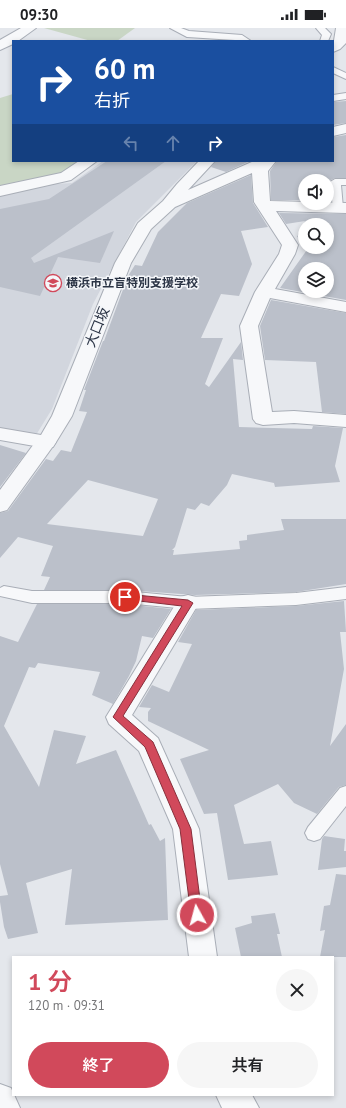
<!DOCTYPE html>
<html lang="ja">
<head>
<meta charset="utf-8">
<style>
	:root { --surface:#fff; --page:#f6f6f6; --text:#202124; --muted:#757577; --accent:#d1495b }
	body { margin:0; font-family:"PT Sans","Noto Sans JP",sans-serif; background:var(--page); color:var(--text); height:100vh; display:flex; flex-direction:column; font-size:15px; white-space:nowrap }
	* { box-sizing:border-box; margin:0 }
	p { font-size:13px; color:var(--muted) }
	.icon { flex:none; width:22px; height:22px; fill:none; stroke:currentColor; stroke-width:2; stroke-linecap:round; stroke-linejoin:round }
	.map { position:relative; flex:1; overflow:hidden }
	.side { position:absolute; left:12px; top:928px; width:322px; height:140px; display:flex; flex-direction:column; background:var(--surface); border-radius:0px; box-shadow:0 2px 6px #0003 }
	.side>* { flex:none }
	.banner { position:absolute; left:12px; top:12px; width:322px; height:122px; border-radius:0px; box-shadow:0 2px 6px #0003; background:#1a4fa0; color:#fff; overflow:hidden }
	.fabs { position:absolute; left:298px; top:146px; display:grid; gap:8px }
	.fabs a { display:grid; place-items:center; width:36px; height:36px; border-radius:50%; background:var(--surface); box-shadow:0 2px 6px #0003; font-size:20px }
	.pin { position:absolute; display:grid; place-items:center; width:34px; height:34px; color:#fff; margin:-17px; border:2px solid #fff; border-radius:50%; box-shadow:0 1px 4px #0007 }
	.me { position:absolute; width:44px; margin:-22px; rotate:353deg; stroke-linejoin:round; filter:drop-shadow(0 0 3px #0008) }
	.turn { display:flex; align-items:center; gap:14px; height:84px; padding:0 16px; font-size:18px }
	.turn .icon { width:52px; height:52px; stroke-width:2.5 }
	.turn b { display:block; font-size:28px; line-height:34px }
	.lanes { display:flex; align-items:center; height:38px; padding:0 16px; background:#0003; justify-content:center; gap:20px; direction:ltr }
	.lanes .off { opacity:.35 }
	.round { display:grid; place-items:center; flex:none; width:42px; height:42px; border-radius:21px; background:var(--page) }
	.overview { display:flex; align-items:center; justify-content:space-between; height:68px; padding:0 16px }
	h1 { font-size:24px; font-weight:600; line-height:30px; color:var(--accent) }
	.action { display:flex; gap:8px; margin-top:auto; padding:8px 16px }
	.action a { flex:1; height:46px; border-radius:24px; background:var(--accent); color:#fff; font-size:16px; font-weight:600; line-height:46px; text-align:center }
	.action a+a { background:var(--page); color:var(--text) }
	.status { display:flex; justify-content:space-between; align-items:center; height:28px; padding:0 20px; background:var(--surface); direction:ltr }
	.status svg { height:11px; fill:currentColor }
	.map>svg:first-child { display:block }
	.built { fill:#d2d6de }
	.green { fill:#c9d6c5 }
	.building { fill:#bbc0ca; fill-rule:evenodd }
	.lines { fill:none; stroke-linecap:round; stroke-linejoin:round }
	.service-casing { stroke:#a9aeb7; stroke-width:2 }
	.minor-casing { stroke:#a9aeb7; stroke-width:2 }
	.tertiary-casing { stroke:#a9aeb7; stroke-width:2 }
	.service { fill:#f7f8fa; fill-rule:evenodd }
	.minor { fill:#f7f8fa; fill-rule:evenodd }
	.tertiary { fill:#f7f8fa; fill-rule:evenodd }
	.route { fill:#d1495b; stroke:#882f3b }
	.labels { text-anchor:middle; stroke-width:3; stroke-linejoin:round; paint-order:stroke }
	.far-poi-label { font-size:12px; font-weight:bold; fill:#2b3445; stroke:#f4f6f9; text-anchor:start }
	.street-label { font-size:14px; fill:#2b3445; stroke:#f4f6f9 }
</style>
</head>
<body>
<div class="status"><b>09:30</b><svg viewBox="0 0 49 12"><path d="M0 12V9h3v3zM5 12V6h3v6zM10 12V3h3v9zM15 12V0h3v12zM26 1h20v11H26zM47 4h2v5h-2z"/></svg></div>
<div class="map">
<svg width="346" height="1080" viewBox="0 0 346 1080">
	<rect width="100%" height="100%" fill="#e4e7ec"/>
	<path class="built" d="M103 133H197L136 194 93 276 52 381 36 407 0 401V166L54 156 72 155Z"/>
	<g class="green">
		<path d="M44 0H135L117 13H91Z"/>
		<path d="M13 66V133H82L61 147 0 159V70Z"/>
	</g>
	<g class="building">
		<path d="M346 73V95L333 97V74Z"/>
		<path d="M346 107V150H335L329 153 331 173H327V153H305V172H271L270 143 277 133H333V109Z"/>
		<path d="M107 133H166L31 230 34 235 114 203 100 235 58 229 40 268 0 259V181L49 171Z"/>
		<path d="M216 133H250L226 144 211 139Z"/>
		<path d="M251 147 253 175 268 199 241 203 252 236 239 268 221 266 201 310H223L205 356 209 359 241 314 243 332 233 331 239 399 312 401 313 398 343 400 335 438 340 454 275 459 274 455 232 446 227 457 209 478 201 475 195 482 187 480 175 519 172 522H174L173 527 240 521 239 513 247 512V507L284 502 281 491H346V556L296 564 195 567 125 562H44L50 549 41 548 53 518 18 509 0 530V485L8 483 46 431 53 433 61 422 71 424 87 384 79 383 86 362H84L103 313H104L128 248 135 237 142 238 158 204 187 175ZM88 452 158 471 143 508 47 496Z"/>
		<path d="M279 185 346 186V272L280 260 309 219H327V197H305V211L297 209 305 193 286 196ZM305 241H327V263H305Z"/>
		<path d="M271 272 346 285V386L322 384 316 334 265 332 260 298Z"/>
		<path d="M0 417 26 425 0 459Z"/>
		<path d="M344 573 346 604H340L344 641 330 718 346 696V757L339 759 317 786 294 775 278 756 234 777 244 816 271 813 278 847 228 852 217 785 204 786 180 731 209 722 148 693V684L151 680 139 679 152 657 169 664 192 616 178 614 196 582 296 578Z"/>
		<path d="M37 576H125L171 581 153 610 142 608 136 633 129 648 113 676 92 667 100 644 38 635 35 640 29 639 4 698 39 759 54 702 86 708 76 736 116 722 149 797 151 796 160 813 165 810 168 892 65 897 72 841 26 855 38 905 8 911 4 899 0 874V868L8 867 0 836V608L18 614Z"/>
		<path d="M324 808 345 811 344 823H346V839L318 842 322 811Z"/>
		<path d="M336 846 346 847V929H320L325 902 320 903 324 878 330 877Z"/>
		<path d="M275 885 280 906H277L282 929H241L235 900 252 895 251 888Z"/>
	</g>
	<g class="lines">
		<g class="service-casing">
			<g id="service">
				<path d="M170 0H181L189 3 242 7 251 13 187 9Z"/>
				<path d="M316 0H325L331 6 328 13H320L322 7Z"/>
				<path d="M333 39 346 45V51L333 45Z"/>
				<path d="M346 65V71L333 73V67Z"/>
				<path d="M335 151H346V157H341L343 180 338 183 333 180 330 154Z"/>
				<path d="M4 558 32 563H125L188 569 296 565 346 559V571L296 577 188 581 125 575H32L0 568V560Z"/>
				<path d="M346 758V778L320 811 314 813 308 811 305 805 308 799 340 760Z"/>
			</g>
		</g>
		<g class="minor-casing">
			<g id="minor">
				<path d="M21 0H36L18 13H13V16L0 22V12Z"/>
				<path d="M336 0H346V15L340 21 333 24C333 15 335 8 336 0Z"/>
				<path d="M346 96V105L333 108V99Z"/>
				<path d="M79 133H97L71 152 0 168V158L61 145Z"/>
				<path d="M199 133H215L188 162 254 133H276L268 143 270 173 346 175V185L276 183 298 217 295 226 275 261 346 274V284L270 270 258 298 272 384 294 383 346 387V399L294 395 263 397 256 395 253 391 240 298 255 264 279 226 282 217 254 174 252 145 175 179 151 201 131 235 72 388 53 419 46 420 0 412V400L41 407 52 388 115 235 138 195 163 173 177 156Z"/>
				<path d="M188 567 196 569 199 575 132 687 158 710 199 801 217 929H189L173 801 139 723 109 696 106 689 180 569Z"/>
				<path d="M0 1056 11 1060 20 1080H0Z"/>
				<path d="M216 1067H252L259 1080H222Z"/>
			</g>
		</g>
		<g class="tertiary-casing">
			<path id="tertiary" d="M46 408 53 409 56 414 7 482 0 484V462L39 409Z"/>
		</g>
		<use href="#service" class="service"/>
		<use href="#minor" class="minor"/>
		<use href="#tertiary" class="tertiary"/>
	</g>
	<path class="route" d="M125 566 188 572 193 575 123 688 153 714 191 801 202 887 201 891 197 892 193 891 191 887 180 801 145 719 113 689 182 578 122 571 121 569 122 567Z"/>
	<defs>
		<g id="school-ring" transform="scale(0.9)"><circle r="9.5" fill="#f4f6f9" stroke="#d1495b" stroke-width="1.5"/><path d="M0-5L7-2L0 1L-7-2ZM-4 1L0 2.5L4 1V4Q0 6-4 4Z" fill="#d1495b"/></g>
	</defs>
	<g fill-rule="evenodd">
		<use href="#school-ring" x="53" y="255"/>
	</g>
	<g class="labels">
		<g class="far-poi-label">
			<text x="66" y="259">横浜市立盲特別支援学校</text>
		</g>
		<g class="street-label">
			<text transform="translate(97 299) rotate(-68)" y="5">大口坂</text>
		</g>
	</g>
</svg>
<div class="fabs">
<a><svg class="icon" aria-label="sound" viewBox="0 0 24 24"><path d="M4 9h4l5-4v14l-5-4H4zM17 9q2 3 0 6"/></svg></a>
<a><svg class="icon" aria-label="search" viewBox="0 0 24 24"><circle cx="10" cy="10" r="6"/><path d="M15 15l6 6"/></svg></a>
<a><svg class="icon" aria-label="layers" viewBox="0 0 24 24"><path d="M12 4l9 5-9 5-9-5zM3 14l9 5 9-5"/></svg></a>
</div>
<div class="pin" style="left:125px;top:569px;background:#d93025"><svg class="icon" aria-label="arrive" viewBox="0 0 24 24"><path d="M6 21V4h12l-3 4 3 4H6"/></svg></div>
<svg class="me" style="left:197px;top:887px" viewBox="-20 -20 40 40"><circle r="17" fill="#d1495b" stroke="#fff" stroke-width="3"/><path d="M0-11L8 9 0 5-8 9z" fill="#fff"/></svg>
<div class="banner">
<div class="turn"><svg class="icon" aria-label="right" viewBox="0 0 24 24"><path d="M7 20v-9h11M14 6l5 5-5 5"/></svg><div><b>60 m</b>右折</div></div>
<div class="lanes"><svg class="icon off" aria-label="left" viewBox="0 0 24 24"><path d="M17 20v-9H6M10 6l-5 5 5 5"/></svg><svg class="icon off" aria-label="ahead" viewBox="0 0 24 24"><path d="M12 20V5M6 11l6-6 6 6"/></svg><svg class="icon" aria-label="right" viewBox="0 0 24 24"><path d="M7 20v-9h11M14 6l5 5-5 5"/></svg></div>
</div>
<section class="side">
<div class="overview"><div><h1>1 分</h1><p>120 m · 09:31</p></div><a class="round"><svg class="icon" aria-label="close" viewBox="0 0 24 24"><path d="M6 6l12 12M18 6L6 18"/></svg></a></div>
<div class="action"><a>終了</a><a>共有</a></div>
</section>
</div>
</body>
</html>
